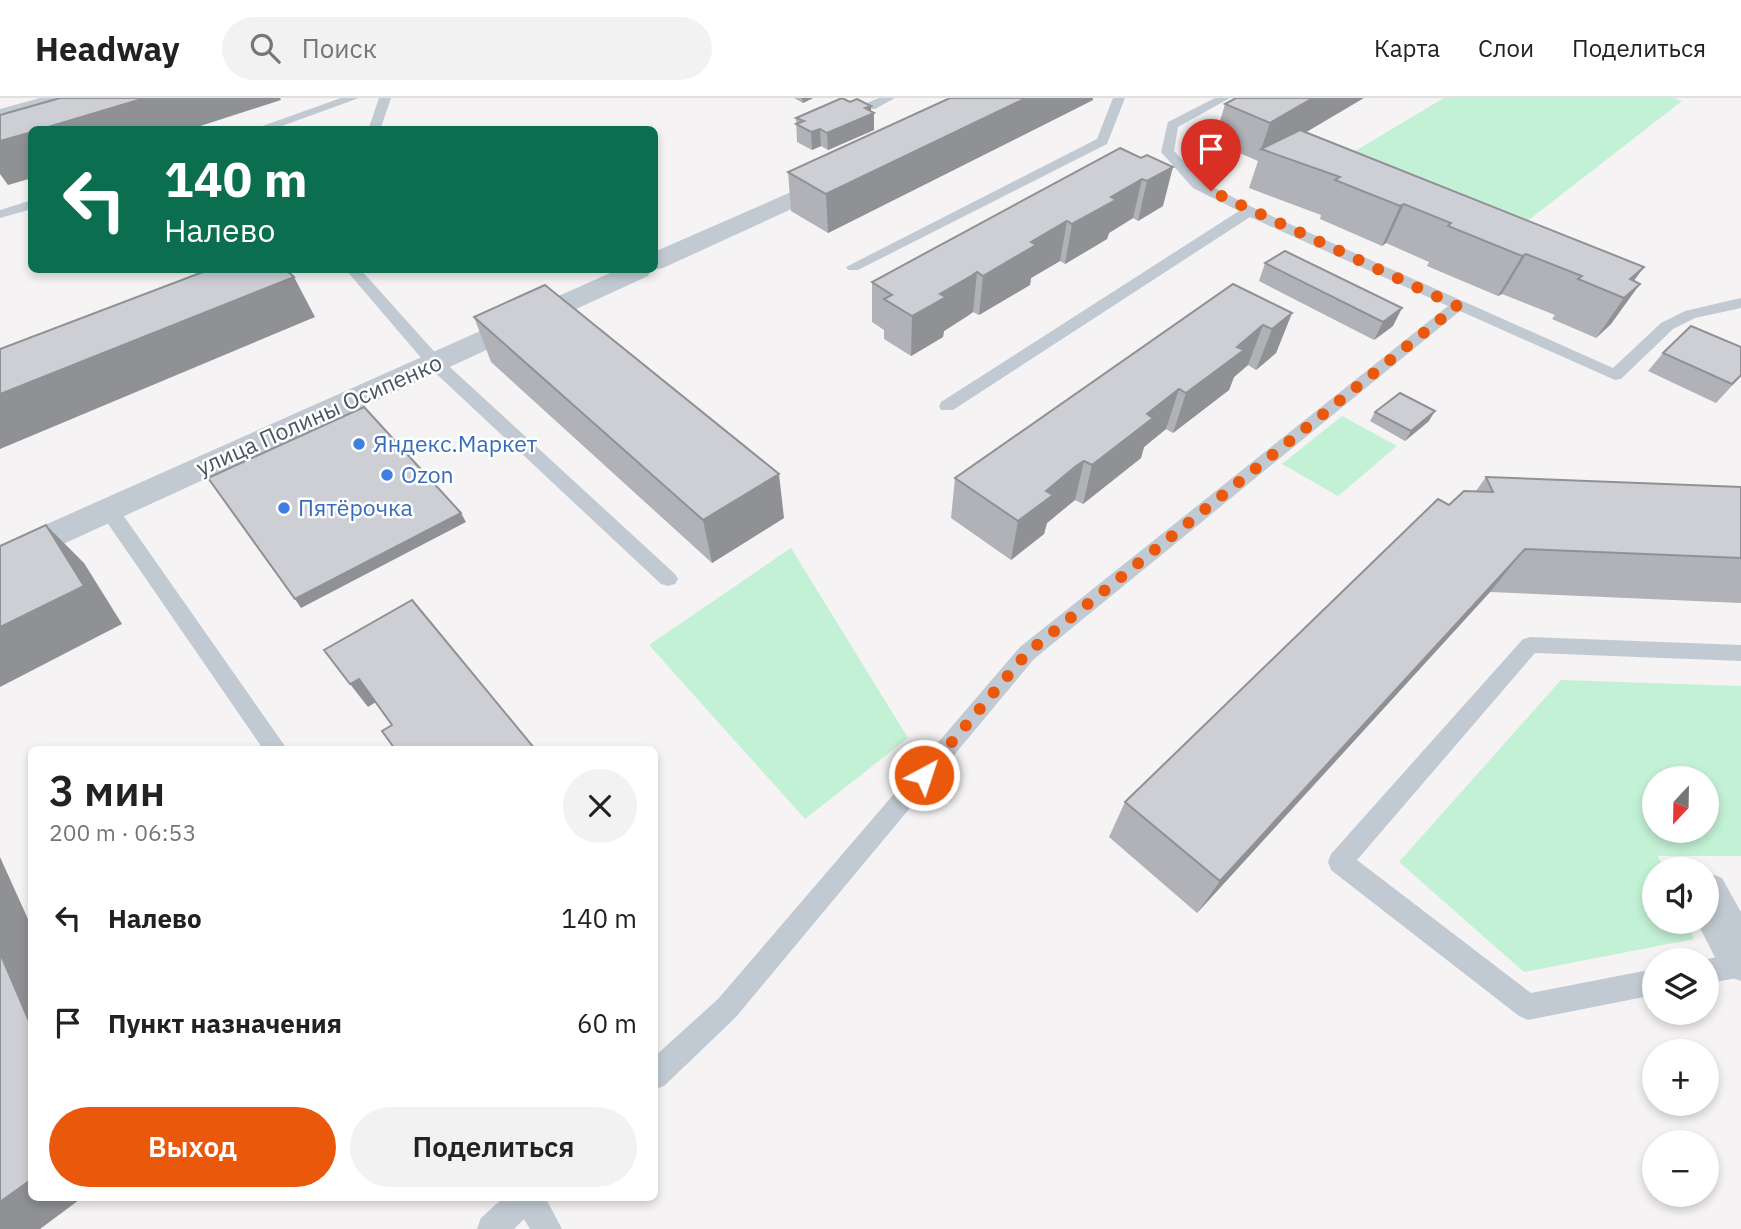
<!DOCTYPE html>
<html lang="ru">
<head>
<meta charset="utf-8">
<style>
	:root { --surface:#fff; --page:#f2f2f2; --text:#222; --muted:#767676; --line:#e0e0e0; --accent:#ea580c }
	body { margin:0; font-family:"IBM Plex Sans",sans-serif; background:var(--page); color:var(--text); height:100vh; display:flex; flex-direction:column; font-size:26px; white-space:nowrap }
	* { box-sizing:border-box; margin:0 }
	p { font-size:23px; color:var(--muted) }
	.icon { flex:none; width:38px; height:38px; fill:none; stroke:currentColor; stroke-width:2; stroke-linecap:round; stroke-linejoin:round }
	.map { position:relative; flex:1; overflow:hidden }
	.sheet { position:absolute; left:28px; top:648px; width:630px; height:455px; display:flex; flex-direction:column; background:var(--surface); border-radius:10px; box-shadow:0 4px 10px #0003 }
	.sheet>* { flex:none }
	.hud { position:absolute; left:28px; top:28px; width:630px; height:147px; border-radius:10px; box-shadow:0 4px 10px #0003; background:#0b6e4f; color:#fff; overflow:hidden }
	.needle { width:46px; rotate:202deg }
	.fabs { position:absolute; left:1642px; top:668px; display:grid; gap:14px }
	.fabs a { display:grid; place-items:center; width:77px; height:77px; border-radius:50%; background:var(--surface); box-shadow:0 4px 10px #0003; font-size:35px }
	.pin { position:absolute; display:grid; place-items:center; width:60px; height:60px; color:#fff; margin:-72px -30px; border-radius:50% 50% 50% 0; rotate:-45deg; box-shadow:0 0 7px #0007 }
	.pin .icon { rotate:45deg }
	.me { position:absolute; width:77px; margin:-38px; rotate:40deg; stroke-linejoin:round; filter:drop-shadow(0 0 5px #0008) }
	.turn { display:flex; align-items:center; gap:24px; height:147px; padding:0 21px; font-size:32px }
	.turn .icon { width:91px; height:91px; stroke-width:2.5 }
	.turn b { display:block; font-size:49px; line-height:60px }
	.round { display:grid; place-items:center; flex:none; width:74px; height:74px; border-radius:37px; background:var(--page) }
	.headline { display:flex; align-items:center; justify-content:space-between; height:119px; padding:0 21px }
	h1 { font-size:42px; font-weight:600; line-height:52px }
	.action { display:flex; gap:14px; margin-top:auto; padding:14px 21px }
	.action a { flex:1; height:80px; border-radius:42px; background:var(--accent); color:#fff; font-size:28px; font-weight:600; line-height:80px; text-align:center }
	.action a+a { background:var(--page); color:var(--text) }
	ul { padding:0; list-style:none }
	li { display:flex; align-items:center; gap:21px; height:105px; padding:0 21px }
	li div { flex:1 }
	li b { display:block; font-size:26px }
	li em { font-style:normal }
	header { display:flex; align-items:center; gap:42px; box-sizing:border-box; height:98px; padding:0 35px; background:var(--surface); border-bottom:2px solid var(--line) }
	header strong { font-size:33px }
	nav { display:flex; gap:38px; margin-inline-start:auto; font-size:24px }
	.search { width:490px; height:63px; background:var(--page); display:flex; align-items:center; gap:18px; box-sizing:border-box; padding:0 24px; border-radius:38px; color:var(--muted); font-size:26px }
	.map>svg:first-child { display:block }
	.green { fill:#c3f1d5; fill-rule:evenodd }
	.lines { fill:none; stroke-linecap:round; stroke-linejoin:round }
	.service { fill:#c1cad2; fill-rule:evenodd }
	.minor { fill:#c1cad2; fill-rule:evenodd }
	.wall { fill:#b0b2b7 }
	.shaded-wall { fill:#909195 }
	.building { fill:#cdcfd5; stroke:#909195; stroke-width:2 }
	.route { stroke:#ea580c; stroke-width:12; stroke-dasharray:0 21.6 }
	.shop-dot { fill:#3f7fe0; stroke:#fff; stroke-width:2.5 }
	.labels { text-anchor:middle; stroke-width:5; stroke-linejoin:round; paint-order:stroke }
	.street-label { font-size:23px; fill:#4a5661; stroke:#fff }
	.shop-label { font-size:23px; fill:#366cbe; stroke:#fff; text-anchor:start }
</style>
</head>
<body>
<header>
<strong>Headway</strong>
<div class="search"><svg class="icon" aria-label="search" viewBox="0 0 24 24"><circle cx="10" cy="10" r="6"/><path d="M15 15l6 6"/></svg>Поиск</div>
<nav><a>Карта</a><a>Слои</a><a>Поделиться</a></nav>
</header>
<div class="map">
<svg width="1741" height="1131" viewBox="0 0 1741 1131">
	<rect width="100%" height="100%" fill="#f5f3f3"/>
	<g class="green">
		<path d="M1444 0H1674L1682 3 1526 124 1355 53Z"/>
		<path d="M1342 318 1397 348 1338 398 1282 366Z"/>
		<path d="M791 450 908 640 805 721 649 547Z"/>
		<path d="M1561 582 1741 588V758H1658L1664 772H1654V824H1687L1694 841 1524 874 1399 764ZM1654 681H1706V733H1654Z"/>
	</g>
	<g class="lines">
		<g class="service">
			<path d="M40 0H59L0 19V11Z"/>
			<path d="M341 0H359L271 32H251Z"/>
			<path d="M379 0H391L380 32H368Z"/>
			<path d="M879 0H895L875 11H867V5Z"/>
			<path d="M1113 0H1125L1107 46 858 172H848L846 169 1097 41Z"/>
			<path d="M1215 0H1230L1178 29 1174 53 1203 84 1254 110 1613 270 1661 225 1685 213 1741 200V210L1695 220 1673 231 1621 281 1615 282 1460 213 1034 561 736 919 664 988 654 992V959L718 901 1020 549 1448 208 1250 119 953 312H941L939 308 941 304 1239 113 1193 90 1161 54 1168 24Z"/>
			<path d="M32 102V111L0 120V112Z"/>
			<path d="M346 172H361L440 260 675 476 678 481 675 486 668 488 661 486 428 268Z"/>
			<path d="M109 405 116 407 287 651H263L102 417 100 412 102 407Z"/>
			<path d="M1530 539 1741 547V563L1535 555 1357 762 1531 895 1654 871V897L1528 922 1519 918 1331 772 1328 764 1331 756 1523 541Z"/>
			<path d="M1741 853V879L1706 886V863H1700Z"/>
			<path d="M504 1099H545L562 1131H530L524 1121 514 1131H477L481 1120Z"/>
		</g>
		<g class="minor">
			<path d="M837 74 846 76 849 81 846 86 663 170 652 172H654V154Z"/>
			<path d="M617 172H651L648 178 0 475V447Z"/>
			<path d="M1706 774 1722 780 1741 814V883L1724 877 1697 824H1706Z"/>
		</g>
	</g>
	<g class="wall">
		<path d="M794 0H813L803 5Z"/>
		<path d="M1093 2 828 135 791 113 788 74Z"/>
		<path d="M1225 6 1306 34 1644 169 1633 183 1611 226 1596 240 1552 221 1555 217 1502 196 1498 198 1427 168 1429 164 1386 145 1382 148 1320 121 1321 117 1249 90 1258 63 1214 44Z"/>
		<path d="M871 13 874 15V32L828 52 821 48 812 52 797 44 796 20Z"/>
		<path d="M1141 60 1163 108 1138 123 1133 120 1109 135 1107 141 1065 166 1060 163 1031 180 1030 187 979 217 973 214 968 218 944 233 943 239 911 258 884 241V232L872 224V184Z"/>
		<path d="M1265 165 1393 228 1374 242 1259 183Z"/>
		<path d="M1233 186 1292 215 1276 255 1256 272 1248 267 1234 279 1229 292 1173 335 1166 331 1144 349 1141 360 1083 406 1075 402 1067 408 1047 425 1044 436 1011 462 951 420 955 380Z"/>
		<path d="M474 219 784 420 712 465 491 264Z"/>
		<path d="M1741 249V278L1716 305 1648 273 1663 255Z"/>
		<path d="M1375 314 1429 323 1405 343 1370 323Z"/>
		<path d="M1486 379 1741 389V505L1490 494 1197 815 1109 739 1125 704 1449 407 1476 393Z"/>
	</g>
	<g class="shaded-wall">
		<path d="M145 0H280L281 2 188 32H38Z"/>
		<path d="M802 0H813L803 5Z"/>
		<path d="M1026 0H1093V2L828 135 826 96Z"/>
		<path d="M1313 0H1364L1271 55 1261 51 1257 63 1270 25Z"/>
		<path d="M871 8V16L874 15V32L828 52 827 35 865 10Z"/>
		<path d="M820 31 821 48 812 52 811 34Z"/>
		<path d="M32 34V80L8 87 0 76V43Z"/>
		<path d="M1173 69 1163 108 1138 123 1147 83Z"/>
		<path d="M1142 81 1133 120 1109 135 1107 141 1065 166 1072 126 1111 99Z"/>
		<path d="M1404 106 1386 145 1382 148 1400 108Z"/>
		<path d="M1067 123 1060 163 1031 180 1030 187 979 217 983 178 1031 144Z"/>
		<path d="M1526 156 1502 196 1498 198 1522 158Z"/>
		<path d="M1644 169 1622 199 1630 181Z"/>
		<path d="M977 174 973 214 944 233 943 239 911 258 912 218 940 196Z"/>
		<path d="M294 179 315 219 0 351V296Z"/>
		<path d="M1640 186 1611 226 1596 240 1624 200Z"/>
		<path d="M1402 210 1393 228 1374 242 1383 224Z"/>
		<path d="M1292 215 1276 255 1256 272 1272 231Z"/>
		<path d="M1263 227 1248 267 1234 279 1229 292 1173 335 1186 295 1237 249Z"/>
		<path d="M1179 291 1166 331 1144 349 1141 360 1083 406 1092 367 1147 316Z"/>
		<path d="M1435 313 1429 323 1405 343 1411 333Z"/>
		<path d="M1084 363 1075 402 1047 425 1044 436 1011 462 1018 423 1046 393Z"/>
		<path d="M779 376 784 420 712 465 703 422Z"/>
		<path d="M461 415 466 424 301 510 295 501Z"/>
		<path d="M46 427 84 465 122 526 0 589V529Z"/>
		<path d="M1525 451 1490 494 1197 815 1220 783Z"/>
		<path d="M359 581 376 604 368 609 350 586Z"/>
		<path d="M0 759 32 830V930L0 855Z"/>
		<path d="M32 1081V1099H83L40 1131H0V1104Z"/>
	</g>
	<g class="building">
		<path d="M60 0H145L38 32H32V34L0 43V17Z"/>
		<path d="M842 0 850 4 857 1 871 8 865 10 874 15 827 35 820 31 811 34 796 26 804 23 796 20Z"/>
		<path d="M950 0H1026L826 96 788 74Z"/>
		<path d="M1236 0H1313L1270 25 1225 6Z"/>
		<path d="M1300 32 1644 169 1630 181 1640 186 1624 200 1578 181 1582 178 1526 156 1522 158 1448 128 1451 125 1404 106 1400 108 1335 82 1340 79 1261 51Z"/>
		<path d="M1120 50 1141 60 1147 57 1173 69 1147 83 1142 81 1111 99 1116 102 1072 126 1067 123 1031 144 1036 147 983 178 977 174 971 178 940 196 946 199 912 218 884 201 892 197 872 184Z"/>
		<path d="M1285 153 1402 210 1383 224 1265 165Z"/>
		<path d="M208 172H286L294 179 0 296V251Z"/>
		<path d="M1233 186 1292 215 1272 231 1263 227 1237 249 1244 252 1186 295 1179 291 1147 316 1153 320 1092 367 1084 363 1076 368 1046 393 1053 397 1018 423 955 380Z"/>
		<path d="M545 187 779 376 703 422 474 219Z"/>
		<path d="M1691 228 1741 249V277L1732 286 1663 255Z"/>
		<path d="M1400 295 1435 313 1411 333 1375 314Z"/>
		<path d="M364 309 461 415 295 501 208 380Z"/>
		<path d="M1486 379 1741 389V460L1525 451 1220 783 1125 704 1438 401 1449 407 1464 393 1493 394Z"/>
		<path d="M46 427 84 488 0 529V448Z"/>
		<path d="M412 502 535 651H395L382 633 392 627 359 581 350 586 324 552Z"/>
		<path d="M0 855 32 930V1081L0 1104Z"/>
	</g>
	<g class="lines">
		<path class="route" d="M924 677 1027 555 1457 208 1211 93"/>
	</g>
	<g class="shop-dot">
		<circle cx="359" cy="346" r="7"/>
		<circle cx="387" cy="377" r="7"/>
		<circle cx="284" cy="410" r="7"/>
	</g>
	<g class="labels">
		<g class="street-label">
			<text transform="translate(319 317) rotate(-24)" y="8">улица Полины Осипенко</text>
		</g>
		<g class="shop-label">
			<text x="373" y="354">Яндекс.Маркет</text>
			<text x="401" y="385">Ozon</text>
			<text x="298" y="418">Пятёрочка</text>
		</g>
	</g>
</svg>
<div class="fabs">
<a><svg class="needle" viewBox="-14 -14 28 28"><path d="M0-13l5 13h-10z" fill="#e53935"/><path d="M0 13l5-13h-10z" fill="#767676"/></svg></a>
<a><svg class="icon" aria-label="sound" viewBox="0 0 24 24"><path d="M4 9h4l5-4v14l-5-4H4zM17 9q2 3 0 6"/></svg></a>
<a><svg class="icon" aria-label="layers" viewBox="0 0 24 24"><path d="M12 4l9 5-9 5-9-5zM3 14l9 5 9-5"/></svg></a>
<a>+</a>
<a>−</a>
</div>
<div class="pin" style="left:1211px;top:93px;background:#d93025"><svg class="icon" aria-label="arrive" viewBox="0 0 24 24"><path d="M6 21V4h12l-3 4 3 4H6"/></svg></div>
<svg class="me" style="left:924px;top:677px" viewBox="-20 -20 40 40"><circle r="17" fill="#ea580c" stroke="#fff" stroke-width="3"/><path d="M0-11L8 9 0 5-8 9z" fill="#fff"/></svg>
<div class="hud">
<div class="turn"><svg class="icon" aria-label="left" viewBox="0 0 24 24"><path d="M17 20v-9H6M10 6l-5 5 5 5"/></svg><div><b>140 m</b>Налево</div></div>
</div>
<section class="sheet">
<div class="headline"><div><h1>3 мин</h1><p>200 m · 06:53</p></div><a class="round"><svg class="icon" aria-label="close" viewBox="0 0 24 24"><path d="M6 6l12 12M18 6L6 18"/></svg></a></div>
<ul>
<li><svg class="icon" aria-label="left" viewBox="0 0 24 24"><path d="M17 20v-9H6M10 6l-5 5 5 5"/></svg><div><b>Налево</b></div><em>140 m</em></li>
<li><svg class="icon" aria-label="arrive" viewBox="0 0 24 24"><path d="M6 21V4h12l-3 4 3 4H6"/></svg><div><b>Пункт назначения</b></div><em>60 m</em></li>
</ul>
<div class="action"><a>Выход</a><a>Поделиться</a></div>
</section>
</div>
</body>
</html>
